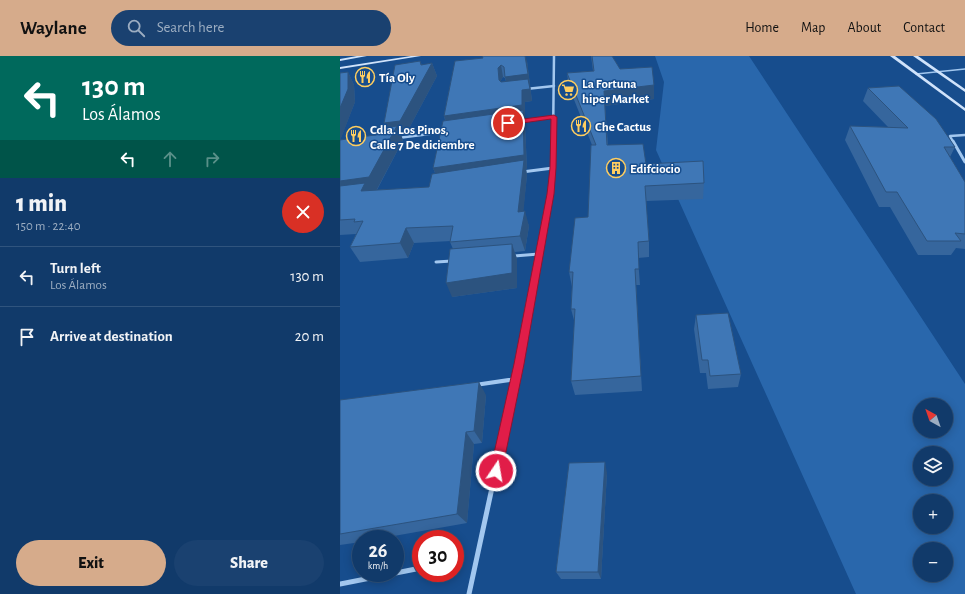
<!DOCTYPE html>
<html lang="en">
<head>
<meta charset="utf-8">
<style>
	:root { --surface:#113a6a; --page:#1a4170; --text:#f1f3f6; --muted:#9cadc1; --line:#30547e; --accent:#d6ab8b }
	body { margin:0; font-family:"Alegreya Sans",sans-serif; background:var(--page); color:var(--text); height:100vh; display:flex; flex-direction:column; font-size:15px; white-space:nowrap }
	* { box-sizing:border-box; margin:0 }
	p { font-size:13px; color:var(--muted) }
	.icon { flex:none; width:22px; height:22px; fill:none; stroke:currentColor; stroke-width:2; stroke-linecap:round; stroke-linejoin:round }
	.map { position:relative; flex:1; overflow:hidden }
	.drawer { display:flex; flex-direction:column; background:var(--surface); width:340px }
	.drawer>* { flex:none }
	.banner { background:#00695c; color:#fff; overflow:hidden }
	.needle { width:26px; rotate:320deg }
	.buttons { position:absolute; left:573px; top:342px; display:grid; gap:8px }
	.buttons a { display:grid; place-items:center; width:40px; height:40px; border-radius:50%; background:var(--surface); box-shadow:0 2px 10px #0003,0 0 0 1px var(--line); font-size:20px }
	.speed { position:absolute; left:12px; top:474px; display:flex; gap:8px; font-size:20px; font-weight:700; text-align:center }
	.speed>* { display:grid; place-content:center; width:52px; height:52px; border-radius:50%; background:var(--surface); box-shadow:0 2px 10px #0003,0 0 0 1px var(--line); line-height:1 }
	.speed small { font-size:10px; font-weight:400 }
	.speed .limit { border:6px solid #d22; background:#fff; color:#111 }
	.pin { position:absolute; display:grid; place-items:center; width:34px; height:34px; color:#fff; margin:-17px; border:2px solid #fff; border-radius:50%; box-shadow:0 1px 4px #0007 }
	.me { position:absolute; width:44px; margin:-22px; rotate:12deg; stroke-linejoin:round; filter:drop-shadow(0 0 3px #0008) }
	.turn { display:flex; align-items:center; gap:14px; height:84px; padding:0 16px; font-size:18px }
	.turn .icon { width:52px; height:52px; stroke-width:2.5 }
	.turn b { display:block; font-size:28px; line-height:34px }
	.lanes { display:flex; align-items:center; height:38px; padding:0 16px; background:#0003; justify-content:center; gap:20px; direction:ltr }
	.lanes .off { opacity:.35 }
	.round { display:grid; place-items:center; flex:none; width:42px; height:42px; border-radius:21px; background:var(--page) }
	.headline { display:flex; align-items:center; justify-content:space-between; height:68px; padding:0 16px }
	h1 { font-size:24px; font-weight:800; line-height:30px }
	.button { display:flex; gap:8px; margin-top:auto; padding:8px 16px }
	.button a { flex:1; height:46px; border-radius:24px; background:var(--accent); color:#111; font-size:16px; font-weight:800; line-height:46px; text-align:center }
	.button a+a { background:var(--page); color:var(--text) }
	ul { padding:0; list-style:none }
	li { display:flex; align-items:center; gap:12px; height:60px; padding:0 16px; border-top:1px solid var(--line) }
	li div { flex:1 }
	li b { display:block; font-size:15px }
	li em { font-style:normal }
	header { display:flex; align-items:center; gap:24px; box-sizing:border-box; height:56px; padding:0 20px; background:var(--accent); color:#111 }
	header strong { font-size:19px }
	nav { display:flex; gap:22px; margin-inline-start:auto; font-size:14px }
	.search { width:280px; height:36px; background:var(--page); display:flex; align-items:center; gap:10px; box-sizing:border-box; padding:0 14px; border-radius:22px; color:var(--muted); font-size:15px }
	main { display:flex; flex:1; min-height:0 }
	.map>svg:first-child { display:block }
	.green { fill:#2967ac; fill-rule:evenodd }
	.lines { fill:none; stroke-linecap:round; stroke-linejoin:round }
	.lane-far2 { stroke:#a2c7ef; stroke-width:1.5 }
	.lane-far1 { stroke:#a2c7ef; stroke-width:2.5 }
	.lane { stroke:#a2c7ef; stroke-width:3 }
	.street-far3 { stroke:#a2c7ef; stroke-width:2.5 }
	.street-far2 { stroke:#a2c7ef; stroke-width:3 }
	.street-far1 { stroke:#a2c7ef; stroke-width:4 }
	.street { stroke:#a2c7ef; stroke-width:5 }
	.secondary { fill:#d0e3fb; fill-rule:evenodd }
	.wall { fill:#36669d; fill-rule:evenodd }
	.shaded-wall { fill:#2c537f }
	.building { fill:#3f77b6; stroke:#2c537f }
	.route { fill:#e11d48; stroke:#92132f }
	.labels { text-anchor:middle; stroke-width:3; stroke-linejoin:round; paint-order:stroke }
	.far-poi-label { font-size:13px; font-weight:bold; fill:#fff; stroke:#174d8d; text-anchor:start }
</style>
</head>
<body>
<header>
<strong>Waylane</strong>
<div class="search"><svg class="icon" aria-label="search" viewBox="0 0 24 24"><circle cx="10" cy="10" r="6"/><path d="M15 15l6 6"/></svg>Search here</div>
<nav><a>Home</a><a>Map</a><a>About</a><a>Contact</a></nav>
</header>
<main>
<section class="drawer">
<div class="banner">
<div class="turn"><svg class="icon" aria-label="left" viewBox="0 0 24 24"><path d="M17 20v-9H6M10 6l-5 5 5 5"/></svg><div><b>130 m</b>Los Álamos</div></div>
<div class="lanes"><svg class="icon" aria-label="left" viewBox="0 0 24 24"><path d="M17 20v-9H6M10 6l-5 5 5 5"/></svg><svg class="icon off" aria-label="ahead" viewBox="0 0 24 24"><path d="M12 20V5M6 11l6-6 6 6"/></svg><svg class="icon off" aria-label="right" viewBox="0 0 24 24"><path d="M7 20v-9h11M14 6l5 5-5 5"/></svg></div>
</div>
<div class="headline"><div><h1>1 min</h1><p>150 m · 22:40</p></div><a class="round" style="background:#d93025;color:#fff"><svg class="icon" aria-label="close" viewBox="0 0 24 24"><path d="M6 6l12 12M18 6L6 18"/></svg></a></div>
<ul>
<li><svg class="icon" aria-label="left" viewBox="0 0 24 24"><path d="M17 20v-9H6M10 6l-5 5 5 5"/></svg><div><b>Turn left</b><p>Los Álamos</p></div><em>130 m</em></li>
<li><svg class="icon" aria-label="arrive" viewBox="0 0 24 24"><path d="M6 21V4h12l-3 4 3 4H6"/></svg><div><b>Arrive at destination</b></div><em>20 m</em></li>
</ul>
<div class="button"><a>Exit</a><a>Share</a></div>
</section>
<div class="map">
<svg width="625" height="538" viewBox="0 0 625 538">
	<rect width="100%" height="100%" fill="#174d8d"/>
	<path class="green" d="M315 0H409L625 328V538H516L316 94 324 26ZM580 349H606V375H580ZM580 397H606V423H580ZM580 445H606V471H580ZM580 493H606V519H580Z"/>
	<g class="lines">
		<path class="lane-far2" d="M576 18 625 13"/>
		<path class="lane-far1" d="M196 198H199"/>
		<g class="lane">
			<path d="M174 200 199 198"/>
			<path d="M96 206 112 205"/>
		</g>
		<g class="street-far3">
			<path d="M186 33 214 30"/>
			<path d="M181 65 214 61"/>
			<path d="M58 82 105 76"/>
			<path d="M213 86 214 0"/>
			<path d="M613 86 610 80 625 79"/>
		</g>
		<g class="street-far2">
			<path d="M613 85 625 106"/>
			<path d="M182 116 213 112"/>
			<path d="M199 198C206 160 213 124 213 85"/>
		</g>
		<g class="street-far1">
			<path d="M135 329 176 323"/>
			<path d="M171 345 199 197"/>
		</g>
		<g class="street">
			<path d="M0 528 81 512"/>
			<path d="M129 538 171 344"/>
		</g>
		<g class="secondary">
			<path d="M17 0H27L0 5V3Z"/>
			<path d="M71 0H81L0 13V11Z"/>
			<path d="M550 0H555L625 52V55Z"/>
			<path d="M573 0H578L625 33V36Z"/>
		</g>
	</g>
	<g class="wall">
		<path d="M251 0H272L280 13 314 29V43L265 50 268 89 306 108 364 127 363 143 306 145 309 185V201L298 202 300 229H296L302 335 235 339 231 325 235 268 231 253 232 231 229 216 248 161 252 89 229 31 227 17 253 15Z"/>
		<path d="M80 5 82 9 92 7 97 20 66 78 61 79 63 84 37 134 89 131 95 117 93 112 105 64 104 60 115 5H187L192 45 185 46V62H184L185 68 187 113H186L187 119 183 155 189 170 185 195 175 196 177 203V232L112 241 113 193 110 186 111 185 74 187 68 202 20 206 10 191 16 178 0 179V17L8 16 14 29 15 46 0 84 42 78 46 71 44 67ZM163 21 165 22 166 26H161V24Z"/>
		<path d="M528 32 615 91 610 101 625 126V193L616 192 611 199H578L550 151H539L505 84 510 70 548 71 523 45Z"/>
		<path d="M356 259 401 318 398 331 368 333 366 317H360L354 273Z"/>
		<path d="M146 339 142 387 134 388 127 467 37 483H21V486L0 489V344Z"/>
		<path d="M267 417 261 523H221L216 516Z"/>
	</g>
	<g class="shaded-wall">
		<path d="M185 0 187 5 192 45 185 46V62H184L185 68 187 113H186L187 119 182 171 99 126 93 112 108 72 104 60 168 33 165 21Z"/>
		<path d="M80 5 85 18 92 7 97 20 66 78 61 79 63 84 36 135 0 141V125L50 80 44 67 81 9Z"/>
		<path d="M161 9 163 21 161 24 162 36 159 24 158 12Z"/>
		<path d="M8 16 14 29 15 46 0 85V52Z"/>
		<path d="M314 29V43L265 50 268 104 264 35Z"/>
		<path d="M185 155 189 170 185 195 180 180Z"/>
		<path d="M66 172 74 187 68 202 60 187Z"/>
		<path d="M172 188 177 203V232L112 241 106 227Z"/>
		<path d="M139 326 146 339 142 387 134 375Z"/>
		<path d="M126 376 134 388 127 467 117 458Z"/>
		<path d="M265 406 267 417 261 523 258 516Z"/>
	</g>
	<g class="building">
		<path d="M142 0H185L188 18 165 21 164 11 161 9 158 12 159 24 161 26 188 23 190 33 182 34V49L104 60 115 5 143 2Z"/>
		<path d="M252 0H272L280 13 312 11 314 29 264 35 267 89 303 88 306 108 363 105 364 127 305 130 309 185 298 186 299 213H295L301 320 231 325 235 253H231L233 216H229L235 162 248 161 251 89H256L227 17 254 15Z"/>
		<path d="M80 5 81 9 92 7 60 65 44 67 55 9Z"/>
		<path d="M8 16V33L0 52V17Z"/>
		<path d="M559 30 596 63 615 91H604L625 126V178L615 177 621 185H587L557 136H546L510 70 568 72 528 32Z"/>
		<path d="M183 54 184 99 93 112 103 65Z"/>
		<path d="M57 70 29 121 0 125V84L42 78 43 72Z"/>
		<path d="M184 104 178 156 185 155 180 180 110 186 113 170 66 172 60 187 10 191 23 165 14 166 15 163 0 164V130L25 127 21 135 89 131 92 118Z"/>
		<path d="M172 188V217L106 227 110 193Z"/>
		<path d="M388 257 401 318 370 320 368 304H362L356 259Z"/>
		<path d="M139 326 134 375 126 376 117 458 0 478V344Z"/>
		<path d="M265 406 258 516H216L229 407Z"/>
	</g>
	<path class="route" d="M214 59 217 61 216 112 214 138 184 308 162 415 160 419 156 421 152 419 150 415 174 308 207 138 210 112 211 63 168 69 165 67 168 65Z"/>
	<defs>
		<g id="restaurant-ring" transform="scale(1)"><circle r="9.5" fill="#174d8d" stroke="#ffce60" stroke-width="1.5"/><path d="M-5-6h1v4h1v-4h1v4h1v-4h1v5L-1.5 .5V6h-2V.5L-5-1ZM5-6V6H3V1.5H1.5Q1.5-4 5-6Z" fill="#ffce60"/></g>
		<g id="supermarket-ring" transform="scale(1)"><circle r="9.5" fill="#174d8d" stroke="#ffce60" stroke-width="1.5"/><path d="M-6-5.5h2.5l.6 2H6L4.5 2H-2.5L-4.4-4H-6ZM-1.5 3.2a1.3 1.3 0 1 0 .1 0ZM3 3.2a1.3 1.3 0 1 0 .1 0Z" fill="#ffce60"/></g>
		<g id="building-ring" transform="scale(1)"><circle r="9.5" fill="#174d8d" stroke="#ffce60" stroke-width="1.5"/><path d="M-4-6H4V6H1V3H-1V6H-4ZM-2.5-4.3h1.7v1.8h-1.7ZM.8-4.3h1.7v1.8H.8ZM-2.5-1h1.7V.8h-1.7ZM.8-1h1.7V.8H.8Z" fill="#ffce60"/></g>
	</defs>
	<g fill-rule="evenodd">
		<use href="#restaurant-ring" x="25" y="21"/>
		<use href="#supermarket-ring" x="228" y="34"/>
		<use href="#restaurant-ring" x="241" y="70"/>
		<use href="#restaurant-ring" x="16" y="80"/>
		<use href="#building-ring" x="276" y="112"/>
	</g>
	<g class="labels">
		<g class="far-poi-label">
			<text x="39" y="26">Tía Oly</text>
			<text x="242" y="32">La Fortuna<tspan x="242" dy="15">hiper Market</tspan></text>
			<text x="255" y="75">Che Cactus</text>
			<text x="30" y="78">Cdla. Los Pinos,<tspan x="30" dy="15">Calle 7 De diciembre</tspan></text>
			<text x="290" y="117">Edifciocio</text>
		</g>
	</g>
</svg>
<div class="buttons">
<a><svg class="needle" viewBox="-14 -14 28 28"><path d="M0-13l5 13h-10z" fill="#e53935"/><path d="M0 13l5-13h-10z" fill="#9cadc1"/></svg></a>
<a><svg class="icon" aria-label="layers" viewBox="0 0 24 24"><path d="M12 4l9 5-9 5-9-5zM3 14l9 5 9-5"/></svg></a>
<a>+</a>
<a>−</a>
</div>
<div class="speed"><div>26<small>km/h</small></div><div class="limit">30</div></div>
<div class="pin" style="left:168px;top:67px;background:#d93025"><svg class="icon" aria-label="arrive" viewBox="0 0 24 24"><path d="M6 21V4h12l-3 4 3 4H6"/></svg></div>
<svg class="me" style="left:156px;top:415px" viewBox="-20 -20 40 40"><circle r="17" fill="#e11d48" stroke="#fff" stroke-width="3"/><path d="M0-11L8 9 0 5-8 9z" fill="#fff"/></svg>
</div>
</main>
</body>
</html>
